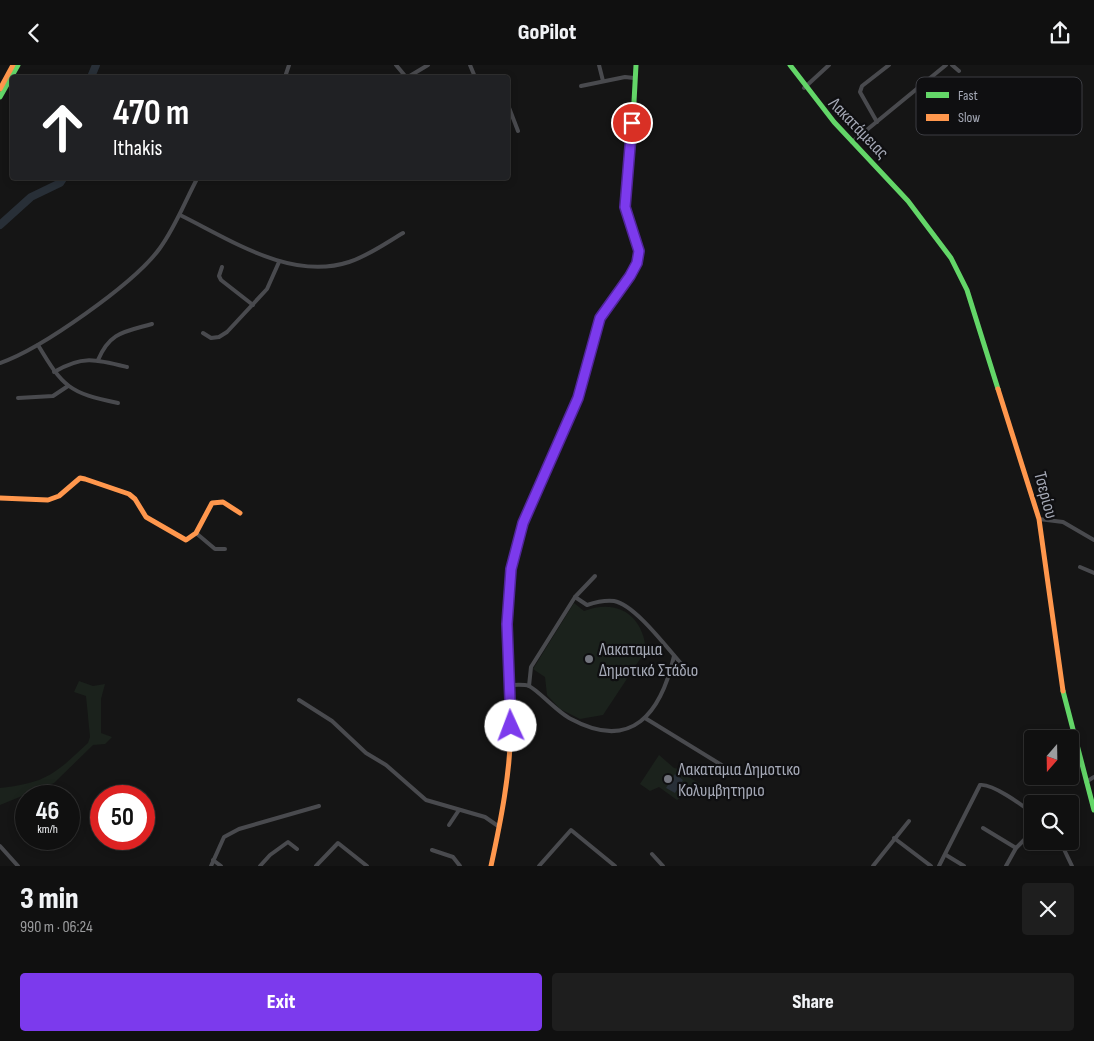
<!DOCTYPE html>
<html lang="en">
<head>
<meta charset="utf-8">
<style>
	:root { --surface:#101010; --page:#1e1e1e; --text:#f1f3f6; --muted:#9c9d9f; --line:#303030; --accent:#7c3aed }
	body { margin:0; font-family:"Sofia Sans Condensed",sans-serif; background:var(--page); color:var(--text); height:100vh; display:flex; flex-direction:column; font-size:19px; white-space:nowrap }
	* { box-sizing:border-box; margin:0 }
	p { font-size:16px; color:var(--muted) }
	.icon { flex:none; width:28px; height:28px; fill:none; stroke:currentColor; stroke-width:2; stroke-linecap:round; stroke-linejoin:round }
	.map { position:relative; height:801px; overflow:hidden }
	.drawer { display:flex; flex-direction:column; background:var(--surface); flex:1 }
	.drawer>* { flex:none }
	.banner { position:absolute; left:10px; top:10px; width:500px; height:105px; border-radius:5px; box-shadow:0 2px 8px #0003,0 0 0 1px var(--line); background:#202124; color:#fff; overflow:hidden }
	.needle { width:32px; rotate:200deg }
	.tools { position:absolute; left:1024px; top:665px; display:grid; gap:10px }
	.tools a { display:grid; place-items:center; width:55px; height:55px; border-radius:5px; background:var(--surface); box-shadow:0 2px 8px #0003,0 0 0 1px var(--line); font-size:25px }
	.speed { position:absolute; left:15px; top:720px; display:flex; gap:10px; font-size:25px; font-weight:700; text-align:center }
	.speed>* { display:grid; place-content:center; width:65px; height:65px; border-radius:50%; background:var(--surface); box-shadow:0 2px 8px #0003,0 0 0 1px var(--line); line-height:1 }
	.speed small { font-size:12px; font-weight:400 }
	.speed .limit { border:8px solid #d22; background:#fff; color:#111 }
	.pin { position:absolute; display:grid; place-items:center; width:42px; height:42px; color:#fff; margin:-21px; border:2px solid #fff; border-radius:50%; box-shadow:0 1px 5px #0007 }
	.me { position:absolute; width:55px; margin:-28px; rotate:358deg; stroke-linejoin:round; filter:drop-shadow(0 0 4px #0008) }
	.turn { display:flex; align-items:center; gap:18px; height:105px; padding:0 20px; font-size:22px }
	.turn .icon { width:65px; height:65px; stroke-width:2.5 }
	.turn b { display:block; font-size:35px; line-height:42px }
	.round { display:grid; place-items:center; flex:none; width:52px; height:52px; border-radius:5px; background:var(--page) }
	.head { display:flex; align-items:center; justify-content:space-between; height:85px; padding:0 20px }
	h1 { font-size:30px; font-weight:800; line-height:38px }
	.action { display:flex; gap:10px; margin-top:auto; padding:10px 20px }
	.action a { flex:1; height:58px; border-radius:5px; background:var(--accent); color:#fff; font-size:20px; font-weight:800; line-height:58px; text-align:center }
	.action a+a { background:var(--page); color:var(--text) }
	header { display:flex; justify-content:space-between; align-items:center; height:65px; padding:0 20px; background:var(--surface); font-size:22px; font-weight:800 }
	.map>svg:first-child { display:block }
	.green { fill:#1b221c }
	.water { fill:#282f37 }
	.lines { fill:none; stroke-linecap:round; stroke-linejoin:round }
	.river { stroke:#282f37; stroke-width:8 }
	.street { stroke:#494a4e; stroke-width:4 }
	.fast { stroke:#63d668; stroke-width:5 }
	.slow { stroke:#ff974d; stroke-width:5 }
	.route-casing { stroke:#51269a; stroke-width:12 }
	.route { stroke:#7c3aed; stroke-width:9 }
	.poi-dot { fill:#73757e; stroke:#0f0f11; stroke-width:2 }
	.labels { text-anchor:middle; stroke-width:4.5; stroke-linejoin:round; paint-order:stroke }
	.street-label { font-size:18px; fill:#a5a9b6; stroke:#0f0f11 }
	.poi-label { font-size:18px; fill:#a5a9b6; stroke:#0f0f11; text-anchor:start }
	.key { fill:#0f0f11; stroke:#3c3d43; stroke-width:1 }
	.key-label { font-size:14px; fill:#a5a9b6 }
</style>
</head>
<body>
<header><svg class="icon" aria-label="back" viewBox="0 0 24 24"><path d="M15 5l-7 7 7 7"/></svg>GoPilot<svg class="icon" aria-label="share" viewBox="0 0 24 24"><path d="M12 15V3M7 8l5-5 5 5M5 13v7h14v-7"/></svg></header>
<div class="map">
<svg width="1094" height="801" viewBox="0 0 1094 801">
	<rect width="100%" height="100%" fill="#151515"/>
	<g class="green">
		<path d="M574 538 584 546C617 533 643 550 646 585L603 650 580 654 560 644 547 630 545 612 533 604Z"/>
		<path d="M79 616 93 621 105 619 101 634V668L112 672 105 679 93 680 54 718 0 740V723C46 718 55 709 88 678L90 672 86 631 74 627Z"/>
		<path d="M659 690 674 703 687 706 685 710 702 720 677 735 659 722 650 726 640 719Z"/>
	</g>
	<path class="water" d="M675 709 683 715 675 728 666 723Z"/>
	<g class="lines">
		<g class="river">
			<path d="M91 12 96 0"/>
			<path d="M0 160 31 132 60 118 64 112"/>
		</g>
		<g class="street">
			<path d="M396 0 406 12"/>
			<path d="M470 0 475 12"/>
			<path d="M599 0 603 16"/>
			<path d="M952 0 959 6"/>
			<path d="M285 12 289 0"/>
			<path d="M408 12 428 0"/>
			<path d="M581 21 625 12 634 13"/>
			<path d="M804 23 829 0"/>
			<path d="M508 40 518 66"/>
			<path d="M877 57 860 27 862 21 889 0"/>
			<path d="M852 77 946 0"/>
			<path d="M180 150C231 175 291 216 349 197 368 191 386 178 403 168"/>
			<path d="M222 202 219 211 221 215 253 240"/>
			<path d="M203 268 211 273 219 272 227 267 267 224 279 197"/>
			<path d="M38 280C63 322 69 328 118 338"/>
			<path d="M98 295C110 267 124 267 152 259"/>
			<path d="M0 298C41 284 135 218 160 183 176 161 185 136 198 112"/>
			<path d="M54 307C82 290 96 294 127 302"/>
			<path d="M18 333 53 331 68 321"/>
			<path d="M1039 454 1063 457 1094 475"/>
			<path d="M196 468 215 484H225"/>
			<path d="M1080 502 1094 508"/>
			<path d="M575 532 587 540C596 537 605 535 614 536 636 540 669 586 685 603"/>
			<path d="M510 620C515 620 524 619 529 621 538 625 558 648 571 654 632 687 661 648 674 591"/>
			<path d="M529 621 531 602 575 532 595 511"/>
			<path d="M299 635 332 656 366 688 386 700 426 735 485 752 498 761"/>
			<path d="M645 653 733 707"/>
			<path d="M1086 717 1094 712"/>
			<path d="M449 760 459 745"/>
			<path d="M983 763 1016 783"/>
			<path d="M894 773 931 801"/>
			<path d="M1060 776 1072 801"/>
			<path d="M0 781 18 801"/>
			<path d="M432 785 453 792 460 801"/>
			<path d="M652 789 663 801"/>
			<path d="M946 790 964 801"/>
			<path d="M213 795 221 801"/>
			<path d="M211 801 224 772 239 764 319 741"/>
			<path d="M260 801 270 790 288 777 297 784"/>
			<path d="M316 801 338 778 367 801"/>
			<path d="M539 801 571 765 615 801"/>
			<path d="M873 801 909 756"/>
			<path d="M939 801 980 720C992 718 1022 740 1032 748"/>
			<path d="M1006 801 1016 783 1032 767"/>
		</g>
		<g class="fast">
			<path d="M790 0 834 57 908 136 951 193 967 225 998 324"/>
			<path d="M0 32 18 0"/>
			<path d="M543 412 579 333 600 253 637 199 639 186 628 155 624 130 631 92 636 0"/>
			<path d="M1063 626 1094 745"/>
		</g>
		<g class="slow">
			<path d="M0 24 13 0"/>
			<path d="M998 324 1039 454 1063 626"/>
			<path d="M0 433 48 435 59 431 80 413 85 414 129 429 135 434 146 452 186 475 196 468 212 438 223 437 240 448"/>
			<path d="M491 801C501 755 510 709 511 662 512 609 504 558 511 506 515 473 530 442 543 412"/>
		</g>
	</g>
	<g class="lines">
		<g class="route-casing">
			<path id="route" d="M511 661 507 559 511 504 523 458 578 333 600 253 630 211 637 198 639 186 625 142 632 58"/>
		</g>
		<use href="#route" class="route"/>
	</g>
	<g class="poi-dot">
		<circle cx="589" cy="594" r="5"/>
		<circle cx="668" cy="714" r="5"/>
	</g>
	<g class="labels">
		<g class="street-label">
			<text transform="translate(859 63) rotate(46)" y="6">Λακατάμειας</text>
			<text transform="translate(1046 430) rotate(75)" y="6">Τσερίου</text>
		</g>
		<g class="poi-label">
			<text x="599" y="590">Λακαταμια<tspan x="599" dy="21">Δημοτικό Στάδιο</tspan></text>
			<text x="678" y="710">Λακαταμια Δημοτικο<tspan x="678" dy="21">Κολυμβητηριο</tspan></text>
		</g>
	</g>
	<rect x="916" y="12" width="166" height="58" rx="8" class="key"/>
	<rect x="926" y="27" width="23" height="6" fill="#63d668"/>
	<rect x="926" y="49" width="23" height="7" fill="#ff974d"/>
	<g class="key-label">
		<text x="958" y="35">Fast</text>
		<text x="958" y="57">Slow</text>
	</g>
</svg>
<div class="tools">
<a><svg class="needle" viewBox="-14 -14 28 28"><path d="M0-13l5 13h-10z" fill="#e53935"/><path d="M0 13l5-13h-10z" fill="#9c9d9f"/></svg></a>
<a><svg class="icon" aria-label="search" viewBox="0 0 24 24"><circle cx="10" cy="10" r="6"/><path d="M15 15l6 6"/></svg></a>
</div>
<div class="speed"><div>46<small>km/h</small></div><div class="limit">50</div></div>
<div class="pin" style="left:632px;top:58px;background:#d93025"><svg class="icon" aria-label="arrive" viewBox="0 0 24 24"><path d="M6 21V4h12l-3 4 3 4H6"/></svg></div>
<svg class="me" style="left:511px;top:661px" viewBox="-20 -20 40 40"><circle r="19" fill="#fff"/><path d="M0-13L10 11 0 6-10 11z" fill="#7c3aed"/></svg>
<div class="banner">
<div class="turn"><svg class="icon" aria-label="ahead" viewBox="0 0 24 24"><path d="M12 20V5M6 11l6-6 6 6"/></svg><div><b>470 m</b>Ithakis</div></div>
</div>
</div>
<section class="drawer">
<div class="head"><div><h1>3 min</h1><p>990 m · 06:24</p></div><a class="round"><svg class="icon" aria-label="close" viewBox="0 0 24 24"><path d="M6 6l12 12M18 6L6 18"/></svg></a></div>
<div class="action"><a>Exit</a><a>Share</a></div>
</section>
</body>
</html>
